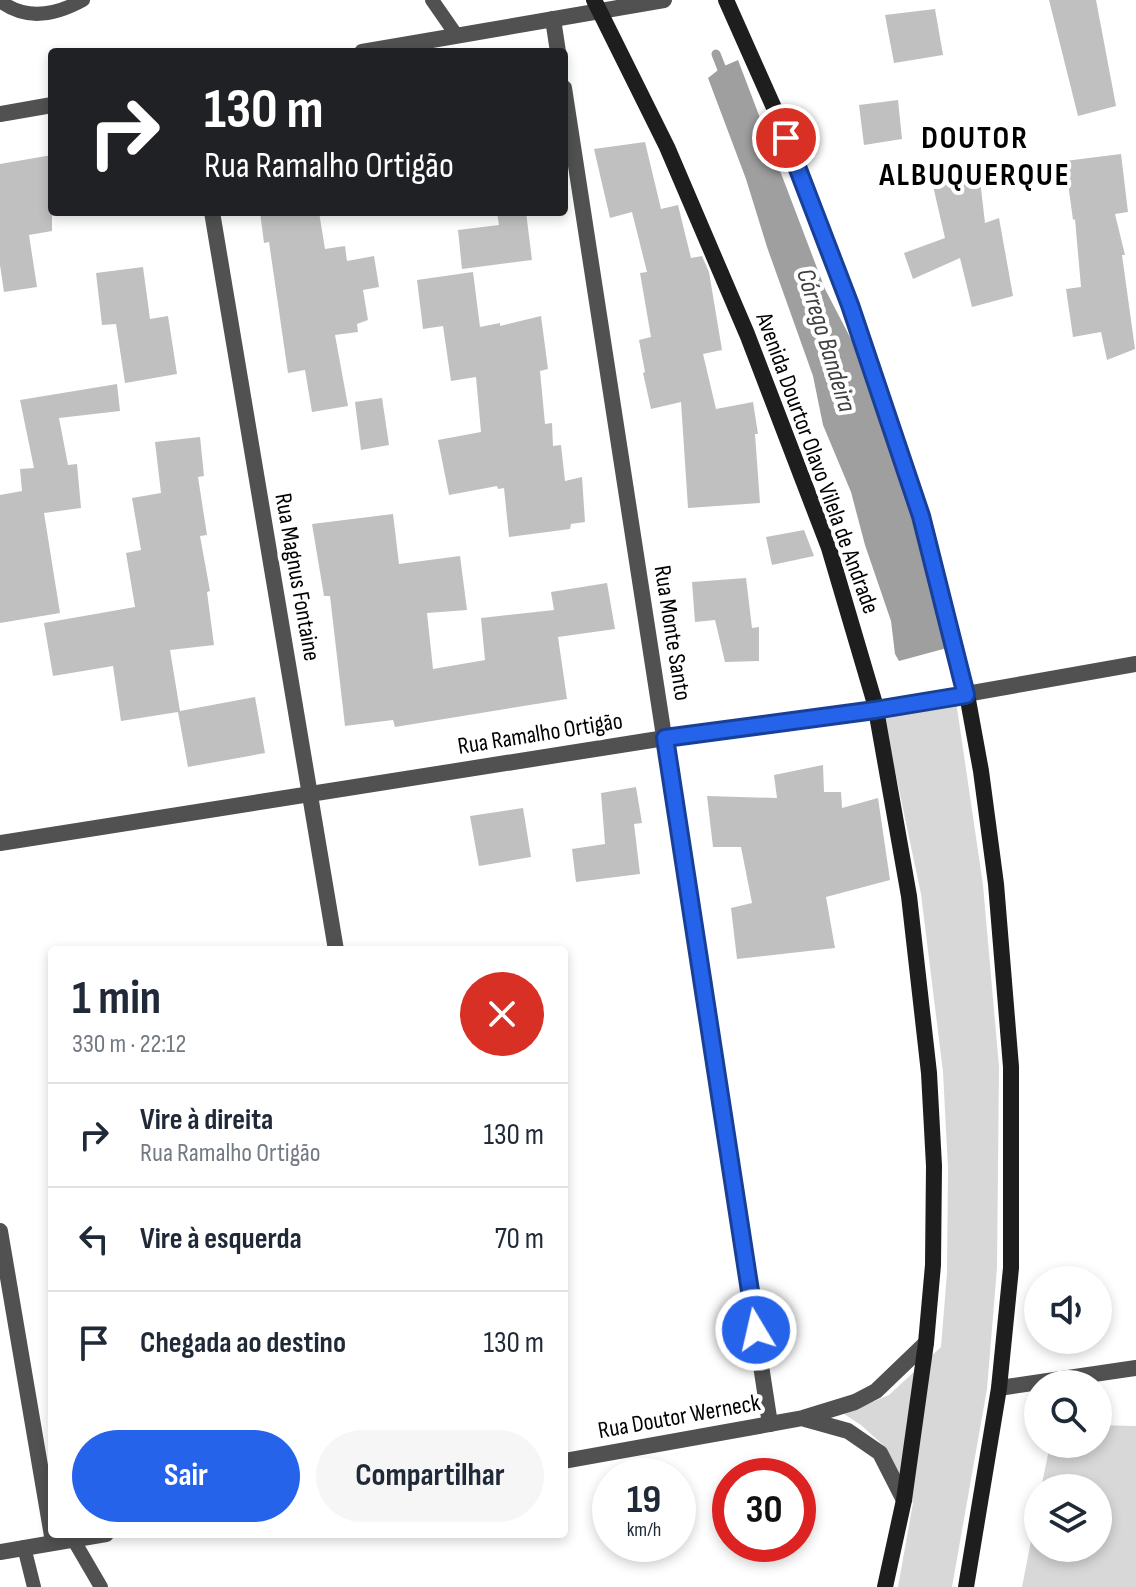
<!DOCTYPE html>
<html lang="pt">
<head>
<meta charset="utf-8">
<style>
	:root { --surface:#fff; --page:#f6f6f7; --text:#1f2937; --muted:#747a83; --line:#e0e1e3; --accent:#2563eb }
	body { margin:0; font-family:"Sofia Sans Condensed",sans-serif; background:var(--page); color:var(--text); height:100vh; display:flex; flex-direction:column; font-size:30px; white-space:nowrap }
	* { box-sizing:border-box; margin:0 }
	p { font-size:26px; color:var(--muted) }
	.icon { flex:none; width:44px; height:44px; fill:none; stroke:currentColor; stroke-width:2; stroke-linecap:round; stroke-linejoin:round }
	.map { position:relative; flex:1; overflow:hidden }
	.side { position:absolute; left:48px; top:946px; width:520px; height:592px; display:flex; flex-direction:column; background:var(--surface); border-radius:8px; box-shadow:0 4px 12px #0003 }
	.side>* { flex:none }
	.hud { position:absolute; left:48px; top:48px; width:520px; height:168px; border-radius:8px; box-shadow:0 4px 12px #0003; background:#202124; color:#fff; overflow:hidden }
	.fabs { position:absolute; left:1024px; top:1266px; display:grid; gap:16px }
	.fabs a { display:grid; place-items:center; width:88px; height:88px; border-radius:50%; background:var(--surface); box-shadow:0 4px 12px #0003; font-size:40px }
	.speed { position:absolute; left:592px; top:1458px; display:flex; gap:16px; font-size:40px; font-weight:700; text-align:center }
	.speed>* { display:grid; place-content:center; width:104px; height:104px; border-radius:50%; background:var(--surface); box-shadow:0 4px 12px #0003; line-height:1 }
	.speed small { font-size:20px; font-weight:400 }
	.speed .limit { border:12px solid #d22; background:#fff; color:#111 }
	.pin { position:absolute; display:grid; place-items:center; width:68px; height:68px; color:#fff; margin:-34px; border:4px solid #fff; border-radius:50%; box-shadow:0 2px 8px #0007 }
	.me { position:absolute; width:88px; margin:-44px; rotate:351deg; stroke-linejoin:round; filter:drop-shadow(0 0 6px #0008) }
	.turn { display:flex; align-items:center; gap:28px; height:168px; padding:0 24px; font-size:36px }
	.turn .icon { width:104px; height:104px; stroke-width:2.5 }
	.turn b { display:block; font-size:56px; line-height:68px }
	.round { display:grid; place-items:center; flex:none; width:84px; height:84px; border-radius:42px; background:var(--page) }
	.overview { display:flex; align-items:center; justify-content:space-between; height:136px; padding:0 24px }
	h1 { font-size:48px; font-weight:700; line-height:60px }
	.action { display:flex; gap:16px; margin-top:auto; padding:16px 24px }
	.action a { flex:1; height:92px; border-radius:48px; background:var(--accent); color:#fff; font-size:32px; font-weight:700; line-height:92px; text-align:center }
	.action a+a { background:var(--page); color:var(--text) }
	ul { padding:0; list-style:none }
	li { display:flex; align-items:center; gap:24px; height:104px; padding:0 24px; border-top:2px solid var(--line) }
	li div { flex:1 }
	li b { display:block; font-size:30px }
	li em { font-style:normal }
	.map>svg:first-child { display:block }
	.green { fill:#d8d8d8 }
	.water { fill:#9f9f9f }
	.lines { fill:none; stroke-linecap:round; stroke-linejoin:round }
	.stream { stroke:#9f9f9f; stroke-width:9 }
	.building { fill:#c0c0c0 }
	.lane { stroke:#515151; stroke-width:14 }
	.street { stroke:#515151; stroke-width:16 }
	.secondary { stroke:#1e1e1e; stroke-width:16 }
	.route-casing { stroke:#184099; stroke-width:20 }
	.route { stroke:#2563eb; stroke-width:14 }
	.labels { text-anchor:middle; stroke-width:8; stroke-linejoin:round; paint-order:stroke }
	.street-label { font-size:24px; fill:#000; stroke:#fff }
	.water-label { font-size:26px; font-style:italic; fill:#404040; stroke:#fff }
	.district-label { font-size:32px; font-weight:bold; letter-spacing:2px; fill:#000; stroke:#fff }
</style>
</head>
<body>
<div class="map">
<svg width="1136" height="1587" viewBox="0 0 1136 1587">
	<rect width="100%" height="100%" fill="#fff"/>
	<g class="green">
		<path d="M956 701 983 885 999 1067 997 1268 987 1389 952 1587H898L913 1503 883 1445 861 1425 844 1414 889 1395 941 1347 947 1273 948 1168 943 1072 921 894 883 714Z"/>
		<path d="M1098 1425 1136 1426V1587H1022L1038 1505V1548H1098V1488H1041L1050 1445 1098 1444Z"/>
	</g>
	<path class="water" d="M738 60 825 289 865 366 911 509 947 648 899 661 895 654 891 621 865 545 851 492 823 425 813 376 767 247 746 179 708 78 722 67Z"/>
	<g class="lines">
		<path class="stream" d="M716 54 725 77"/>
	</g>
	<g class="building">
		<path d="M1049 0H1096L1116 106 1078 116Z"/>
		<path d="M935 9 943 55 894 63 885 15Z"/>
		<path d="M898 100 902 139 864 145 859 105Z"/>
		<path d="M645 142 661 209 678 205 691 258 702 256 709 272 722 350 703 354 716 409 753 402 758 434H755L760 503 688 508 681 402 651 409 643 373 645 372 639 340 651 337 640 273 647 272 632 212 610 218 594 149Z"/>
		<path d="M1121 154 1128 212 1115 214 1125 255H1122L1135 349 1107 360 1101 332 1073 337 1066 289 1081 287 1075 219 1073 220 1065 161Z"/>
		<path d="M52 155V231L29 235 37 287 4 292 0 265V164Z"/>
		<path d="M979 171 985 223 999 218 1013 296 972 307 960 258 913 279 904 253 945 238 931 177Z"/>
		<path d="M260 212H319L325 249 345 246 347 261 374 256 379 287 363 290 368 320 357 324 358 332 335 335 348 406 312 412 305 370 288 373 269 242 264 243Z"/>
		<path d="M497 212H526L532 260 462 269 458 230 499 225Z"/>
		<path d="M143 267 150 319 168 316 177 374 125 383 116 324 102 325 96 273Z"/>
		<path d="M473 272 480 327 500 323V326L541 316 548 369 540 371 545 424 552 423 553 446 561 445 565 481 582 477 585 522 571 524 570 529 509 537 504 488 498 489 497 486 449 495 438 440 481 432 476 377 451 381 443 326 423 329 417 280Z"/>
		<path d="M117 384 120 411 59 418 68 465 77 464 81 508 44 513 60 613 0 623V495L22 491 20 469 34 468 20 400Z"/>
		<path d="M382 398 389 445 361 450 355 402Z"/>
		<path d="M200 437 204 476 198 477 207 535 200 536 210 591 207 592 214 645 170 650 180 711 255 697 265 753 188 767 178 712 121 721 113 666 53 676 44 623 135 607 126 553 141 550 132 498 161 493 155 442Z"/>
		<path d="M393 514 399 564 460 556 467 610 427 613 433 669 485 660 481 618 554 610 551 592 607 583 615 629 558 637 567 699 395 727 393 720 345 726 330 596H324L312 524Z"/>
		<path d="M804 530 814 556 772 565 766 537Z"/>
		<path d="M746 578 752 628 759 627V661L725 662 715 620 695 622 692 582Z"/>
		<path d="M823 765 824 792H841L842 808 878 798 890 880 826 897 835 948 737 959 731 908 752 903 741 847H713L707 796 777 798 774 775Z"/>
		<path d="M636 787 642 823 634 824 640 874 576 882 572 849 605 844 601 793Z"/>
		<path d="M523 808 531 857 479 866 470 816Z"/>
	</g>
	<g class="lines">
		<g class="lane">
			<path d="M432 0 457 36"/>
			<path d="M0 1C26 21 56 15 83 0"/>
			<path d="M73 1539 101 1587"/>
			<path d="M24 1547 34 1587"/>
		</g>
		<g class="street">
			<path d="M553 19 558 52"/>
			<path d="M362 52 664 0"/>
			<path d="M564 88 770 1424"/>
			<path d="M0 114 52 105"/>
			<path d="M212 212 336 950"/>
			<path d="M0 843 665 738 875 710 1136 664"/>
			<path d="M0 1231 53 1542"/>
			<path d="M999 1388 1136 1368"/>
			<path d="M805 1419 848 1431 880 1453 904 1500"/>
			<path d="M564 1461 803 1418 855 1402 876 1391 926 1343"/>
			<path d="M0 1552 106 1534"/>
		</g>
		<g class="secondary">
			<path d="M594 0 667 147 747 334 829 548 875 704 909 896 929 1073 934 1166 933 1265 926 1343 904 1500 885 1587"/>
			<path d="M726 0 775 110 850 305 921 516 966 689 981 771 996 884 1011 1067V1268L999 1388 966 1587"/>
		</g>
	</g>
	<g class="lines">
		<g class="route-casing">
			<path id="route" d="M756 1330 665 738 875 710 966 695 921 516 850 305 786 138"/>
		</g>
		<use href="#route" class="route"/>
	</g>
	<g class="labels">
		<g class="street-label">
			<text transform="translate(818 463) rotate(70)" y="8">Avenida Dourtor Olavo Vilela de Andrade</text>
			<text transform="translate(298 577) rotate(80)" y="8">Rua Magnus Fontaine</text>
			<text transform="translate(673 633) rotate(81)" y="8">Rua Monte Santo</text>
			<text transform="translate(540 733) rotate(-9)" y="8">Rua Ramalho Ortigão</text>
			<text transform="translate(679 1416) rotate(-10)" y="8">Rua Doutor Werneck</text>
		</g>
		<g class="water-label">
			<text transform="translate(827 340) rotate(73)" y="9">Córrego Bandeira</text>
		</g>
		<g class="district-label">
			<text x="975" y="148">DOUTOR<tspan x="975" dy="37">ALBUQUERQUE</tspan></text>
		</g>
	</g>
</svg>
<div class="fabs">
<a><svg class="icon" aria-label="sound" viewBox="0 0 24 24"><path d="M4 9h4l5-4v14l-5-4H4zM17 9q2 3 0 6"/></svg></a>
<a><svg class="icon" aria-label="search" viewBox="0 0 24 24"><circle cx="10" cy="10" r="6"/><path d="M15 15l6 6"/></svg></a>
<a><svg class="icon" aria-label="layers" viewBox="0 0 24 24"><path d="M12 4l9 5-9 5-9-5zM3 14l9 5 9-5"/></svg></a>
</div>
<div class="speed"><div>19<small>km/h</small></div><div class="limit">30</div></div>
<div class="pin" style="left:786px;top:138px;background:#d93025"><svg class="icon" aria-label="arrive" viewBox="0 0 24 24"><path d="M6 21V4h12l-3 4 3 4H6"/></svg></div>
<svg class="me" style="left:756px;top:1330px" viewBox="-20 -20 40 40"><circle r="17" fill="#2563eb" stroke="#fff" stroke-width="3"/><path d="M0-11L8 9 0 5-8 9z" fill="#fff"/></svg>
<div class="hud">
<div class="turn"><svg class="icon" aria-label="right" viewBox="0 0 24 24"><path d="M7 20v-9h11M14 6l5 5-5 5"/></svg><div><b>130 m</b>Rua Ramalho Ortigão</div></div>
</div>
<section class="side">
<div class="overview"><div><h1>1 min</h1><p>330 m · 22:12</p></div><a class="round" style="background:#d93025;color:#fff"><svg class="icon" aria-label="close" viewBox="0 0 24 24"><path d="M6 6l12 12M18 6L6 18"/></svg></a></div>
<ul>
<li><svg class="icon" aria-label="right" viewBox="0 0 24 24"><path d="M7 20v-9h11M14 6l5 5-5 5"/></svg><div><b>Vire à direita</b><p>Rua Ramalho Ortigão</p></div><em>130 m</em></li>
<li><svg class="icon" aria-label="left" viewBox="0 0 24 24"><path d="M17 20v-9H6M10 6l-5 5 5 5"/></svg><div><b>Vire à esquerda</b></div><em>70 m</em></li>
<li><svg class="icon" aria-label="arrive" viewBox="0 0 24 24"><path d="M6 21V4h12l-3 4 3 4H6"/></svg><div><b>Chegada ao destino</b></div><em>130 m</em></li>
</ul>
<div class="action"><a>Sair</a><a>Compartilhar</a></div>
</section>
</div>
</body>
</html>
